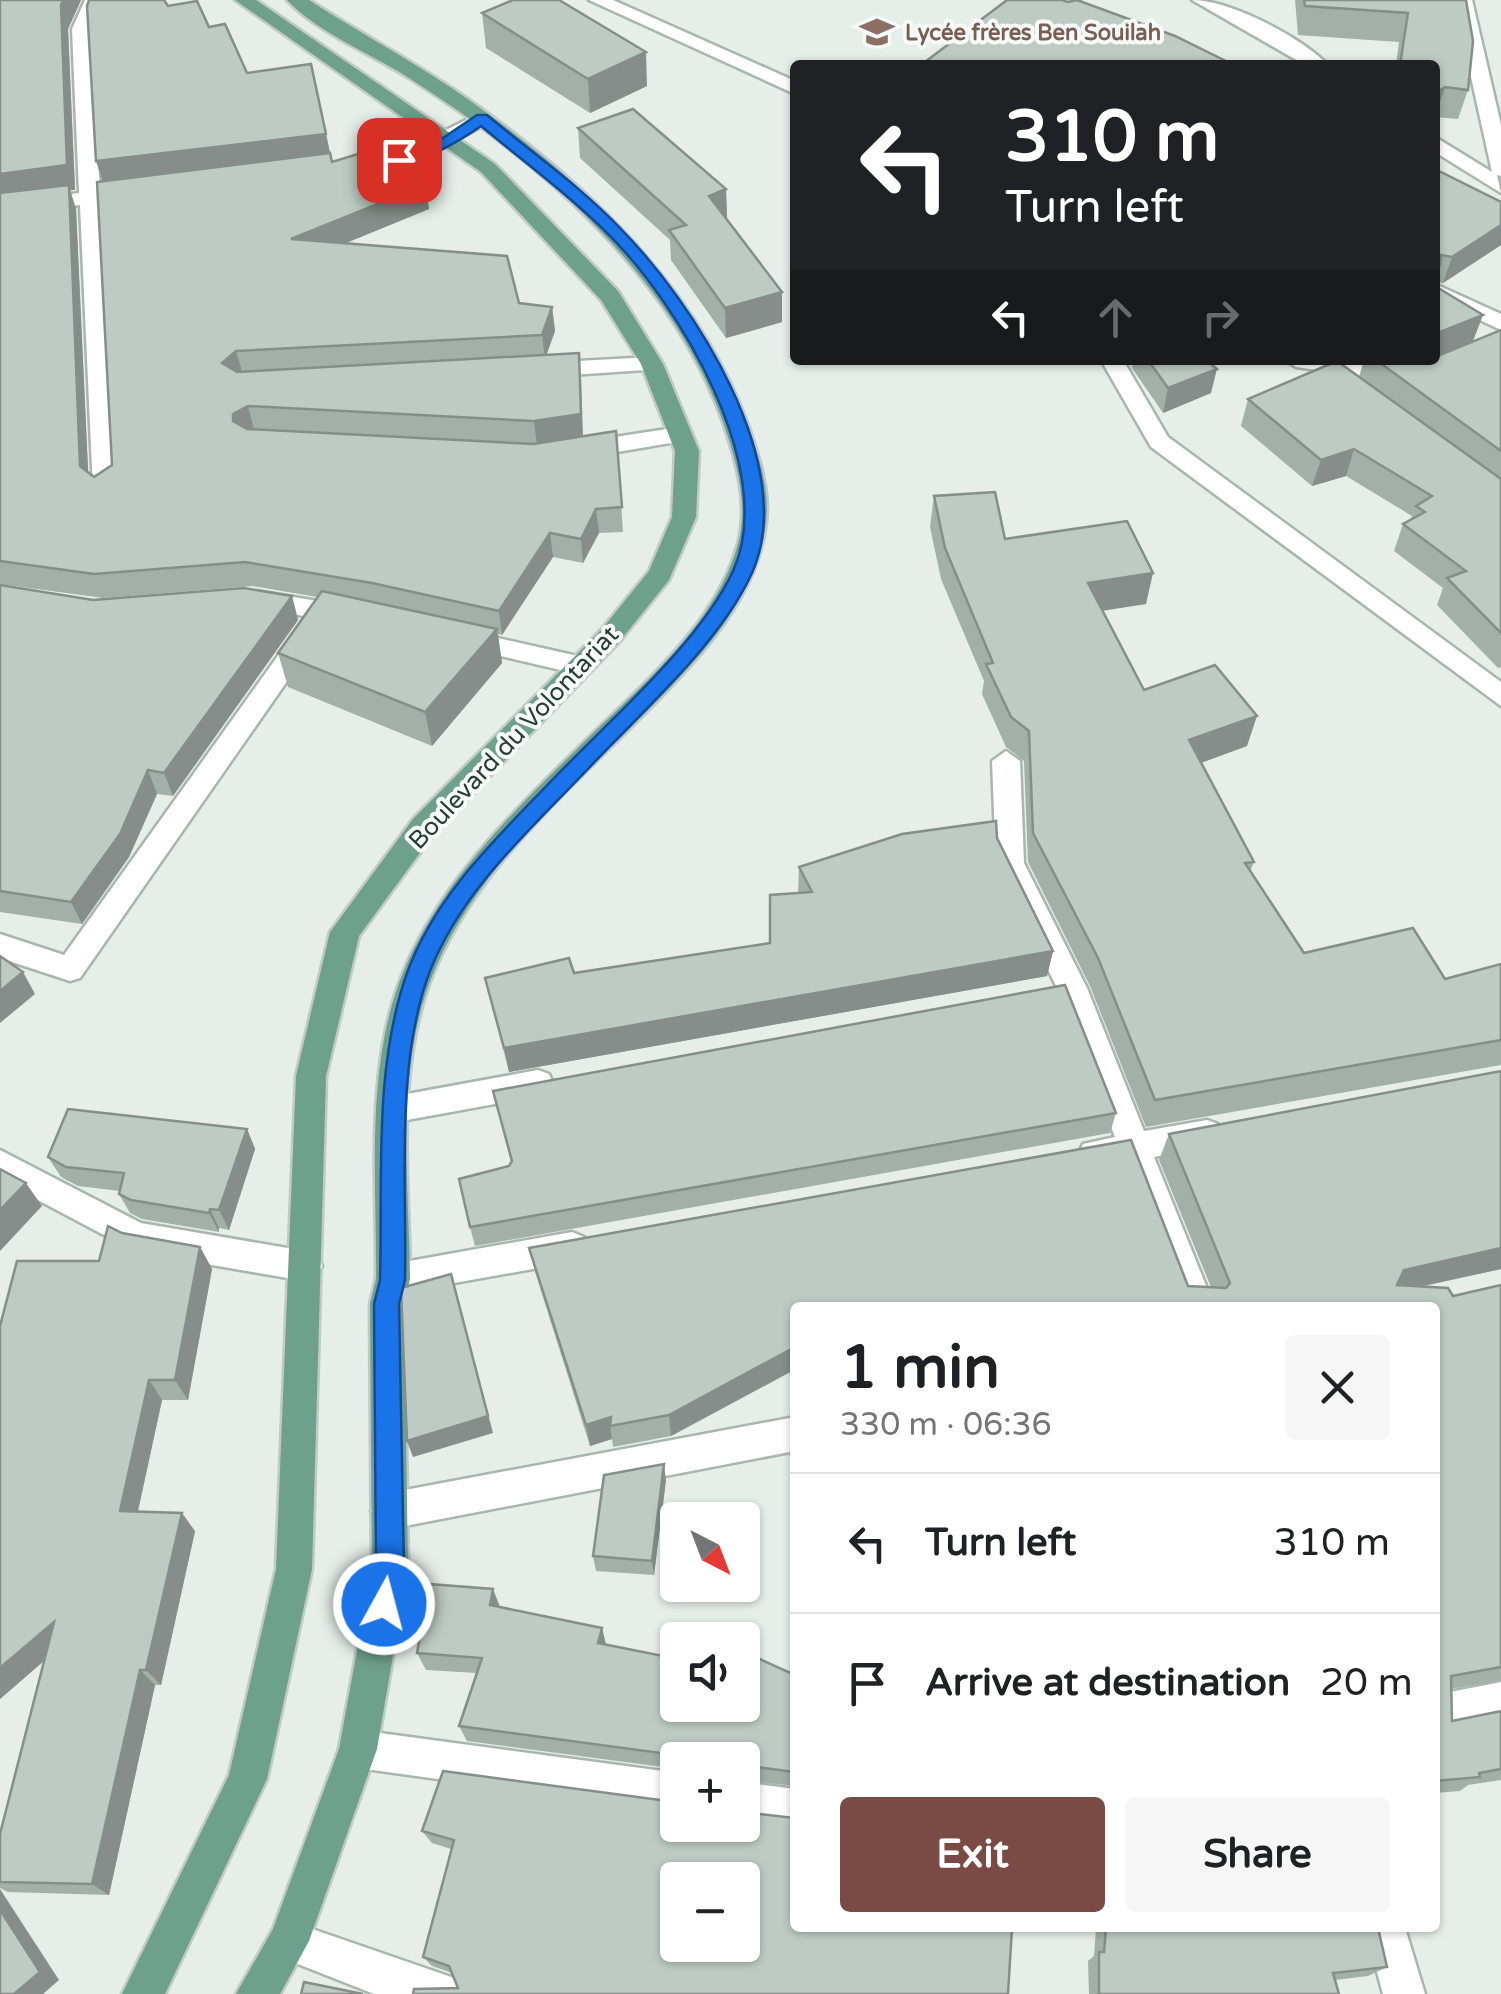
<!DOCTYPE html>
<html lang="en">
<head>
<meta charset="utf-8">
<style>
	:root { --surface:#fff; --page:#f6f6f6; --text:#202124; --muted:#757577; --line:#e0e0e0; --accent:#7a4a44 }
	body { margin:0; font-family:"Varela Round",sans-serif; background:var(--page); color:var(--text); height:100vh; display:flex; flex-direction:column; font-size:38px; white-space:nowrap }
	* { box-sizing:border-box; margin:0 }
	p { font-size:32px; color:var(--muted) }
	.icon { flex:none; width:55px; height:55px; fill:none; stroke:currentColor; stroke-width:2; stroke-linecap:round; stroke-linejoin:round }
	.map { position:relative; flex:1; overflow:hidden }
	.sheet { position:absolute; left:790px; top:1302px; width:650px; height:630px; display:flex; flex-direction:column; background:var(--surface); border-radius:10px; box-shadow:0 2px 8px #0004 }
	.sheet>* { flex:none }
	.hud { position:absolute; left:790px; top:60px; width:650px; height:305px; border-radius:10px; box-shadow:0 2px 8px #0004; background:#202124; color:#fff; overflow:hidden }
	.needle { width:65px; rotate:138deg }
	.buttons { position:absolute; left:660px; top:1502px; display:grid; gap:20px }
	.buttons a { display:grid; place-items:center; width:100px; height:100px; border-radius:10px; background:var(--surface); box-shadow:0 2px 8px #0004; font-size:50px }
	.pin { position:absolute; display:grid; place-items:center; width:85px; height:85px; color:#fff; margin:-42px; border-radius:20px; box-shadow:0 5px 15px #0006 }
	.me { position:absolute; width:110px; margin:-55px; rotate:7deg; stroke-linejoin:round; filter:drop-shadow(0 0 8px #0008) }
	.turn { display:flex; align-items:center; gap:35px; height:210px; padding:0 50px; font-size:45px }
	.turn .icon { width:130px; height:130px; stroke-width:2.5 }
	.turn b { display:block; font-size:70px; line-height:85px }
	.lanes { display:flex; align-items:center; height:95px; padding:0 50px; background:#0003; justify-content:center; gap:50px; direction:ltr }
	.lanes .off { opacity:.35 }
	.round { display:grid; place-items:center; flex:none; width:105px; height:105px; border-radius:10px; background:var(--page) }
	.head { display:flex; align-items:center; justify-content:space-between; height:170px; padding:0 50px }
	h1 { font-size:60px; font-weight:700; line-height:75px }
	.button { display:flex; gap:20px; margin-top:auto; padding:20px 50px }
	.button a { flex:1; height:115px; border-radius:10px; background:var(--accent); color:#fff; font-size:40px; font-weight:700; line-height:115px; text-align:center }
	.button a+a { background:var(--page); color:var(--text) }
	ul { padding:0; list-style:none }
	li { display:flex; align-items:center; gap:30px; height:140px; padding:0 50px; border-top:2px solid var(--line) }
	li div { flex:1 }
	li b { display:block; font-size:38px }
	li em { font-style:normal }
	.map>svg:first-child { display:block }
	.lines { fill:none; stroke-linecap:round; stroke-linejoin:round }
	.minor-casing { stroke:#a9b6b0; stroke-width:5 }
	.major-casing { stroke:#c2c9c7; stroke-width:5 }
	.minor { fill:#fff; fill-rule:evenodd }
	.major { fill:#6ea08e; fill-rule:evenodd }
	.wall { fill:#a3afa9 }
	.shaded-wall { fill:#858e8a }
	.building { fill:#becbc5; stroke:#858e8a; stroke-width:2.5; fill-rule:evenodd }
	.route { fill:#1a73e8; stroke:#114b97; stroke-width:2.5 }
	.labels { text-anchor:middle; stroke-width:8; stroke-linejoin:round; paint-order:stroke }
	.far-education-label { font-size:22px; font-weight:bold; fill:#785e54; stroke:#f7faf8; text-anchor:start }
	.street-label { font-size:25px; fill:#263f36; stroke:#f7faf8 }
</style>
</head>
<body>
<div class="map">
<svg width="1501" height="1994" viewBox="0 0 1501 1994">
	<rect width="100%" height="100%" fill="#e6eeea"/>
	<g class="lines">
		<g class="minor-casing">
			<g id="minor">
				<path d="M85 0H103L90 29 100 190 136 186 146 192 136 198 100 203 117 490 105 498 93 490 80 205 0 215V203L79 193 72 29Z"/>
				<path d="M589 0H613L795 81V94Z"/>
				<path d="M1192 0C1230 0 1301 37 1328 65H1305Z"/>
				<path d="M1454 0H1472L1501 125V176L1497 175 1501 193 1435 152V137L1492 172Z"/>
				<path d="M482 112 492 118 489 122 429 155 355 172 345 166 414 146Z"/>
				<path d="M1435 284 1501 314V330L1435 299Z"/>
				<path d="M652 357 660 359V369L541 377 530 370 541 363Z"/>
				<path d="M1101 360H1123L1168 437 1501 682V706L1151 447Z"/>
				<path d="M1285 360C1313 360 1394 355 1413 375L1402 382 1296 367Z"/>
				<path d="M680 427 692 435 688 440 576 459 564 451 576 443Z"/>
				<path d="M256 591 349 606 362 615 349 624 247 606 243 600Z"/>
				<path d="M304 629 317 638 313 644 80 978 70 981 0 958V934L64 955 295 632Z"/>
				<path d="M462 630 582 657 595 666 582 675 453 645 449 639 453 633Z"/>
				<path d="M1006 751 1020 761 1024 863 1087 988 1144 1131 1207 1120 1218 1124 1223 1134 1218 1144 1154 1157 1215 1308H1181L1125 1162 1094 1168 1083 1164 1078 1154 1083 1144 1115 1137 1057 988 996 863 992 761Z"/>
				<path d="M538 1070 549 1074 553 1083 549 1092 538 1096 396 1122 385 1118 380 1109 385 1100 396 1096Z"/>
				<path d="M0 1150 141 1223 305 1251 317 1255 322 1266 317 1277 305 1281 136 1252 0 1180Z"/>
				<path d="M572 1232 584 1237 588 1247 584 1257 572 1262 393 1294 381 1290 376 1279 381 1268 393 1264Z"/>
				<path d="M795 1417V1451L389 1529 376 1523 371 1511 376 1499 389 1493Z"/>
				<path d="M1501 1682V1720L1435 1733V1695Z"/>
				<path d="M358 1730 678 1773V1812L358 1768 344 1763 339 1749 344 1735Z"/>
				<path d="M742 1782 795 1789V1829L742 1822Z"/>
				<path d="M289 1921 457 1979 463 1994H374L275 1955 269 1941 275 1927Z"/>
				<path d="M1365 1928H1405L1425 1994H1383Z"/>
			</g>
		</g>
		<g class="major-casing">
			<g id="major">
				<path d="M235 0H256L495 164 618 291 663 364 699 451 696 517 669 580 620 641 433 835 359 936 326 1076 312 1569 267 1779 165 1994H122L229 1775 276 1569 296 1076 330 932 413 819 602 629 649 571 672 517 675 451 641 364 601 300 481 172Z"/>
				<path d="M287 0H309C363 35 420 65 472 102 589 186 699 290 749 428 759 457 770 491 766 522 761 570 733 615 703 651 615 755 490 840 435 969 394 1064 409 1178 410 1279L404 1304 408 1568 377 1749 309 1941 280 1994H236L273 1929 339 1749 372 1568 370 1304 376 1279C377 1177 364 1064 405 968 442 882 511 813 578 748 637 689 718 625 739 540 748 501 736 460 723 422 703 366 673 316 635 270 573 194 491 130 409 78 370 53 318 33 287 0Z"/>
			</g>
		</g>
		<use href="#minor" class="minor"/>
		<use href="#major" class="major"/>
	</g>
	<g class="wall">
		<path d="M0 0H81L68 29 75 190H70L76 209 88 472 94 477 112 465 102 181 168 6 209 27 247 73 311 64 332 162 425 185 429 209 346 243 519 303 552 307 555 331 546 355 581 377 583 436 616 431 623 532 599 533 583 563 553 557 502 635 498 634 502 663 432 746 288 687 278 653 317 597 252 586 103 598 0 584Z"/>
		<path d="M1295 0H1466L1468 90 1458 119 1435 117V65H1396L1399 42 1298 35Z"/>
		<path d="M482 13 647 86 590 113 486 48Z"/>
		<path d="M578 128 726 189 727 219 782 292V322L726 338 671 260 670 240 580 158Z"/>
		<path d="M1435 169 1501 202V245L1443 283 1435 282Z"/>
		<path d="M1501 330V667L1498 668 1437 605 1443 588 1394 551 1403 524 1410 521 1412 516 1346 476 1312 486 1241 426 1248 399 1359 377 1364 360H1435Z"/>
		<path d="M1133 360H1206L1211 393 1163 413 1132 368Z"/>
		<path d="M934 496 1005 539 1146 604 1103 610 1144 690 1247 746 1201 763 1254 862 1250 872 1304 953 1445 979 1501 964V1065L1146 1127 1090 986 1028 862 1024 761 1006 747 982 694 984 681 941 579 930 527Z"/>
		<path d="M0 585 93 600 292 596 298 620 173 796 157 794 129 857 82 924 0 912Z"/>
		<path d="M997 838 1053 951 1047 976 509 1072 485 978 574 973 770 943 798 893 799 867Z"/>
		<path d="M1501 1071V1269L1420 1287 1453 1296 1501 1285V1680L1451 1689 1452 1721 1501 1711V1780L1468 1785 1460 1791 1435 1793V1308H795V1388L794 1370 671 1436 613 1447 612 1439 590 1446 535 1272 529 1248 1211 1287 1159 1160 1169 1134Z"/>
		<path d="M493 1091 1116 1113 1110 1133 475 1246 470 1227 511 1162Z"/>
		<path d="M247 1129 255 1149 229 1230 219 1228V1232L142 1219 130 1213 119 1194 120 1191 78 1186 61 1177 48 1157Z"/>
		<path d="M122 1233 200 1247 212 1269 188 1400H162L138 1511 195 1531 161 1685H155L109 1895 8 1892 0 1888V1834L44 1661 0 1699 99 1261Z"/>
		<path d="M666 1480 654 1575 596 1571 593 1556Z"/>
		<path d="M602 1628 606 1644 678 1705 795 1675V1786L742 1780V1760L678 1769 467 1741 459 1726 477 1673 426 1670 417 1653Z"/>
		<path d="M675 1802 458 1988 452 1973 432 1966 423 1957 451 1849 432 1843 422 1831Z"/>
		<path d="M1096 1928H1378L1387 1967 1368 1976 1335 1980 1339 1994H1089L1088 1961 1094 1956Z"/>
	</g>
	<g class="shaded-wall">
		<path d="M63 0H81L68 29 75 190H70L76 209 89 490 80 466 0 199V174Z"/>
		<path d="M646 52 647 86 590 113 588 79Z"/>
		<path d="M1445 87 1435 117V93Z"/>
		<path d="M326 134 331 158 104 186 96 161Z"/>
		<path d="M425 185 429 209 297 263 291 239Z"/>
		<path d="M726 189 727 219 709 196Z"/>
		<path d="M1501 225V245L1443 283 1452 257Z"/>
		<path d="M782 292V322L726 338 725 308Z"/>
		<path d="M552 307 555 331 545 359 542 335Z"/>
		<path d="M1483 315 1473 341 1435 357V334Z"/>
		<path d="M236 351 243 375 222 363Z"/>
		<path d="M579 353 583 438 537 445 534 421Z"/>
		<path d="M1217 369 1211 393 1163 413 1168 388Z"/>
		<path d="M248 406 254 430 240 445 233 421V414Z"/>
		<path d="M1354 449 1346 476 1312 486 1321 460Z"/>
		<path d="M596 509 599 533 583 563 581 539Z"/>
		<path d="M550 533 553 557 502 635 499 611Z"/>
		<path d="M1153 573 1146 604 1082 614 1088 583Z"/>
		<path d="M292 596 298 620 173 796 164 773Z"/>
		<path d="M497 629 502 663 432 746 425 712Z"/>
		<path d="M1257 716 1247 746 1181 770 1189 740Z"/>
		<path d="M148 770 157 794 129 857 82 924 71 902Z"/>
		<path d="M1053 951 1047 976 509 1072 504 1048Z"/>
		<path d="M23 972 35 994 0 1023V991Z"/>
		<path d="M247 1129 255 1149 229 1230 219 1210Z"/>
		<path d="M26 1183 42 1206 0 1251V1210Z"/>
		<path d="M210 1209 219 1228V1232L209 1213Z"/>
		<path d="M200 1247 212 1269 188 1400 175 1380Z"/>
		<path d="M1501 1248V1269L1389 1293 1404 1270Z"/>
		<path d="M456 1292 493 1433 413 1457 407 1441Z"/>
		<path d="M795 1347 794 1370 671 1436 669 1415Z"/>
		<path d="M149 1380 162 1400 134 1529 120 1511Z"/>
		<path d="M611 1417 610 1426 612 1439 590 1446 586 1425Z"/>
		<path d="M664 1464 666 1480 654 1575 652 1561Z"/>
		<path d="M182 1513 195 1531 161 1685 146 1670Z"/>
		<path d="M493 1589 500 1607 490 1605Z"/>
		<path d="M54 1622 70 1638 0 1699V1668Z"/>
		<path d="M602 1628 606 1645 598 1643Z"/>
		<path d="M140 1670 155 1685 109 1895 92 1884Z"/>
		<path d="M0 1889 59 1980 43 1994H14L0 1910Z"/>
	</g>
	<g class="building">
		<path d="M0 0H63L61 5 67 165 0 174Z"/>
		<path d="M89 0H164L168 6 197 1 209 27 225 24 247 73 311 64 326 134 96 161 87 6Z"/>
		<path d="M513 0H559L646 52 588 79 482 13Z"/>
		<path d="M1007 0H1062L1068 2 1077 0 1175 36 1234 65H921Z"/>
		<path d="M1304 0H1466L1473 41 1468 90 1445 87 1435 93V65H1400L1408 13 1305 6Z"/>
		<path d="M633 109 726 189 709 196 782 292 725 308 669 230 686 225 578 128Z"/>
		<path d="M381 147 425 185 291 239 507 256 519 303 552 307 542 335 236 351 222 363 237 372 579 353 581 414 534 421 248 406 233 414V421L247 429 534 444 616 431 622 507 596 509 581 539 550 533 499 611 372 583 245 562 94 574 0 561V193L69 185 80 466 94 477 112 465 97 182 330 153 332 162Z"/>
		<path d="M1435 169 1501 202V225L1452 257 1441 255 1440 265 1435 268Z"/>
		<path d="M1435 286 1483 315 1435 334Z"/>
		<path d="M1501 330V451L1376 360H1435V357Z"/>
		<path d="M1148 360H1206L1217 369 1168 388Z"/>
		<path d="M1337 361 1501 479V633L1447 578 1466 571 1403 524 1425 512 1416 506 1432 496 1354 449 1321 460 1248 399Z"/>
		<path d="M995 492 1005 539 1127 521 1153 573 1088 583 1144 690 1215 665 1257 716 1189 740 1254 862 1245 863 1304 953 1413 928 1445 979 1501 964V1040L1155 1100 1098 958 1033 833 1029 731 1011 717 986 664 993 663 945 548 934 496Z"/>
		<path d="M0 585 93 600 244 588 292 596 164 773 148 770 120 834 71 902 0 891Z"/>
		<path d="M322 591 497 629 425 712 278 653Z"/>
		<path d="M996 821 997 838 1053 951 504 1048 485 978 569 958 574 973 770 943V895L812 892 799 867 902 834Z"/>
		<path d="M0 956 23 972 0 991Z"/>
		<path d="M1065 985 1116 1113 470 1227 459 1179 509 1166 512 1161 493 1091Z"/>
		<path d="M1501 1071V1248L1404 1270 1397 1285 1448 1288 1453 1296 1501 1285V1667L1451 1676 1452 1721 1501 1711V1769L1479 1773 1480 1777 1435 1781V1308H795V1349V1347L669 1415 610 1426 611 1417 586 1425 529 1248 1131 1140 1188 1286 1226 1288 1230 1283 1169 1134Z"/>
		<path d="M68 1109 247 1129 219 1210 210 1209 209 1213 131 1200 119 1194 124 1173 66 1167 48 1157Z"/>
		<path d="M0 1169 26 1183 0 1210Z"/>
		<path d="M108 1226 122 1233 200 1247 175 1380H149L120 1511 182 1513 146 1670H140L92 1884 0 1882V1834L54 1622 0 1668V1326L17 1261H99Z"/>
		<path d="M451 1274 488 1416 407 1441 401 1288Z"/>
		<path d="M664 1464 652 1561 593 1556 604 1475Z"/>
		<path d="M429 1584 493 1589 490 1605 602 1628 598 1643 678 1659V1705H742V1651L795 1675V1772L742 1765V1760H678V1768L676 1755 459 1726 482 1658 417 1653Z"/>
		<path d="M443 1771 675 1802 678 1801V1825H742V1812L795 1818V1928H1012L1008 1994H413L414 1989 458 1988 449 1966 423 1957 454 1840 422 1831ZM678 1880H742V1945H678Z"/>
		<path d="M0 1910 40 1972 14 1994H0Z"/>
		<path d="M1106 1928H1378L1387 1967 1333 1973 1339 1994H1099V1952H1104Z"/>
		<path d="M304 1982 363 1994H301Z"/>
	</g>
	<path class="route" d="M477 115H487C531 152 581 187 620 228 693 302 800 466 752 573 719 645 641 712 587 770 528 832 462 890 430 971 395 1062 407 1183 405 1280L399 1304 404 1568 393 1614 384 1618 374 1614 369 1604 376 1568 374 1304 380 1280C383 1179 373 1069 407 973 436 893 499 836 556 776 610 720 701 641 733 571 779 470 678 303 608 234 569 195 523 161 481 126 464 138 410 172 392 160L443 138Z"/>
	<defs>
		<g id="school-bare" transform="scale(2.7)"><path d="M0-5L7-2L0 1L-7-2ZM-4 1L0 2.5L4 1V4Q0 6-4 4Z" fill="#8d6e63" stroke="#f7faf8" stroke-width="2.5" paint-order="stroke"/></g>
	</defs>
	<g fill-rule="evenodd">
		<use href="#school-bare" x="877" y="32"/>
	</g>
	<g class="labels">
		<g class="far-education-label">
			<text x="905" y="40">Lycée frères Ben Souilah</text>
		</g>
		<g class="street-label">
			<text transform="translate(513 737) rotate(-47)" y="9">Boulevard du Volontariat</text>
		</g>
	</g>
</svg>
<div class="buttons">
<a><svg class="needle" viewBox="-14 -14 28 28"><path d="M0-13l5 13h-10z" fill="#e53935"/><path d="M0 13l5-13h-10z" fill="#757577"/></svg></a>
<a><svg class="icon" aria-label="sound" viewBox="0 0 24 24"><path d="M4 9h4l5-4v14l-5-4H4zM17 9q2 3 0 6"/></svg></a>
<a>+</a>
<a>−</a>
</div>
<div class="pin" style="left:399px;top:160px;background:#d93025"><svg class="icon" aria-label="arrive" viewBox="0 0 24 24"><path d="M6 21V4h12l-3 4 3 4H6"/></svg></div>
<svg class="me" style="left:384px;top:1604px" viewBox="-20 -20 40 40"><circle r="17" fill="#1a73e8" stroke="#fff" stroke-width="3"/><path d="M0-11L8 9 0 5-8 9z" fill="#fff"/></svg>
<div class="hud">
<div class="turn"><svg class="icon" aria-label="left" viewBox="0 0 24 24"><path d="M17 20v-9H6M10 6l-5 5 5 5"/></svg><div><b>310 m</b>Turn left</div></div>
<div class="lanes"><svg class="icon" aria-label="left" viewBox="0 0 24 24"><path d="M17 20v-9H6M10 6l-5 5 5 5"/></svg><svg class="icon off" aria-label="ahead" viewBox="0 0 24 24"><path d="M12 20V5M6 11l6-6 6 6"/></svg><svg class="icon off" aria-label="right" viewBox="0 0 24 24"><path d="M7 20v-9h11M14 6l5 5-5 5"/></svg></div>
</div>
<section class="sheet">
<div class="head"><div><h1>1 min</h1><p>330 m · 06:36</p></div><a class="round"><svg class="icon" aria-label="close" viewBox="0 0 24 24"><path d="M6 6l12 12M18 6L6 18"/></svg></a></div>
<ul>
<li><svg class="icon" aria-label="left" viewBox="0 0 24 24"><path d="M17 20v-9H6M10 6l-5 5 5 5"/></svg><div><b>Turn left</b></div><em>310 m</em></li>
<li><svg class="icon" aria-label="arrive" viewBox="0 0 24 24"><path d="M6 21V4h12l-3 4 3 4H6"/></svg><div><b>Arrive at destination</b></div><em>20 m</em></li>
</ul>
<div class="button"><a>Exit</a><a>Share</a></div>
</section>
</div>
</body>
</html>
